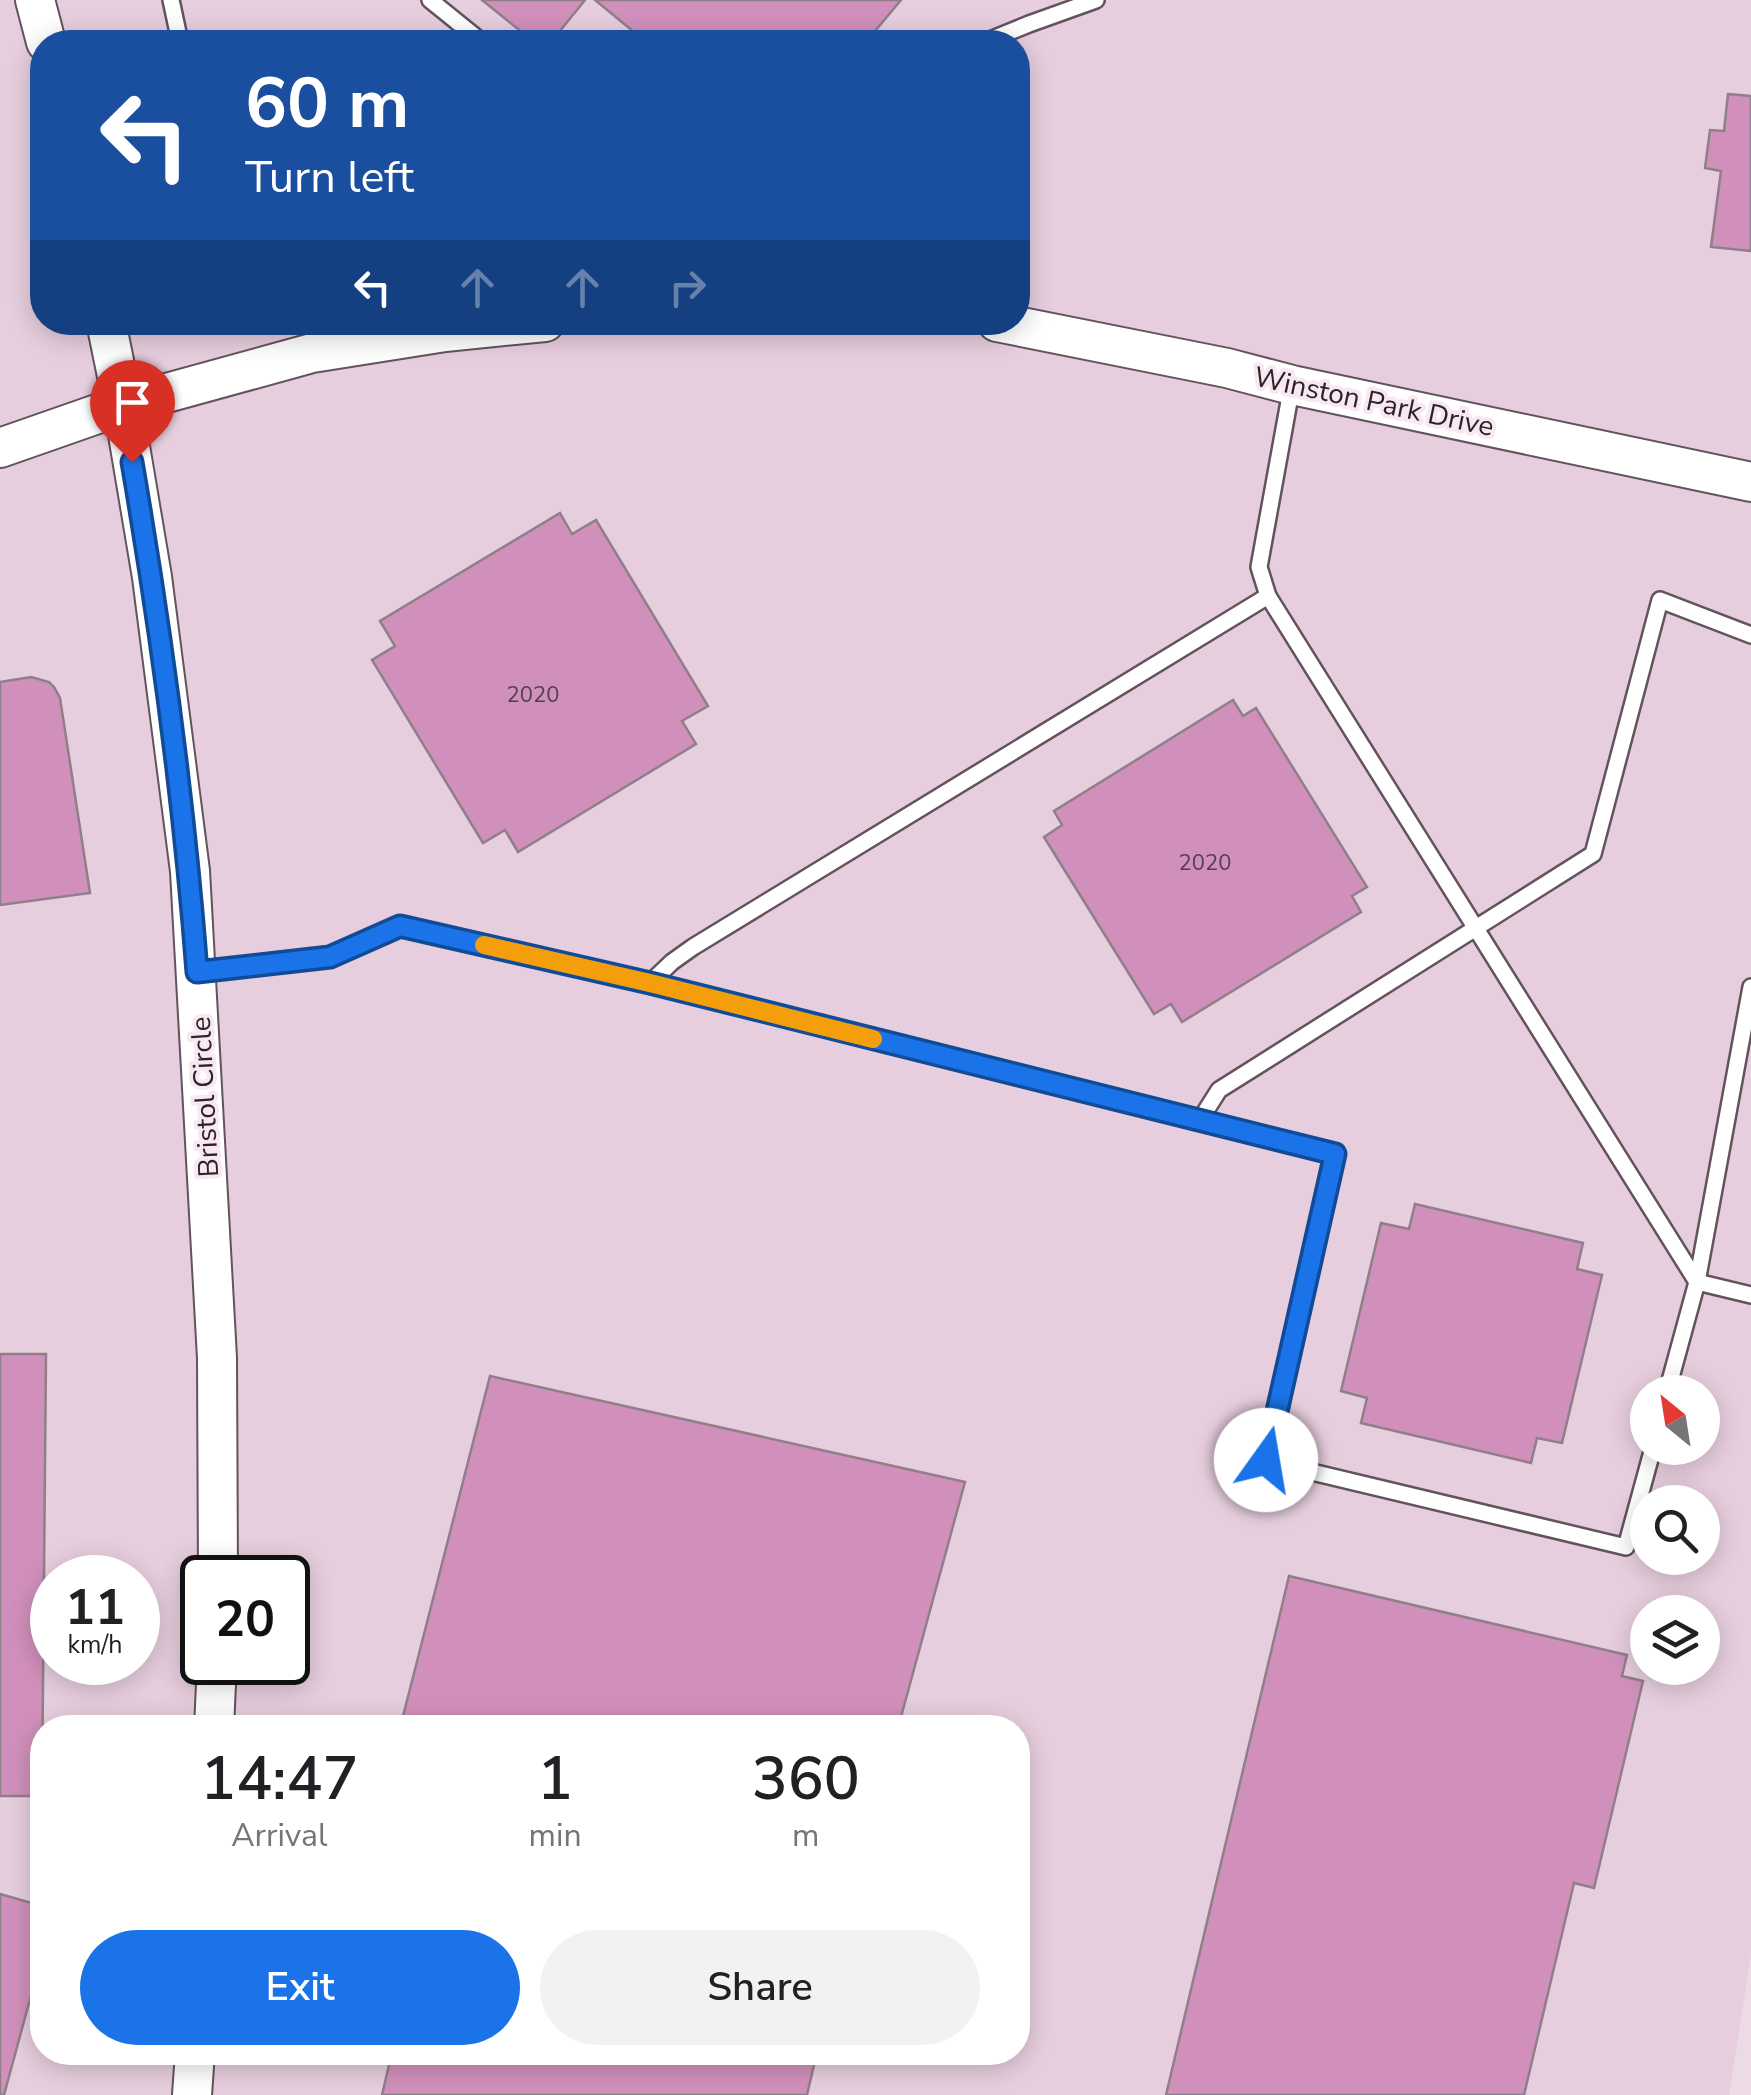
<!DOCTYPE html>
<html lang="en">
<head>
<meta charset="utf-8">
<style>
	:root { --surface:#fff; --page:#f2f2f2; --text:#202124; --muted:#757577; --accent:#1a73e8 }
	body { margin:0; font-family:"Nunito Sans",sans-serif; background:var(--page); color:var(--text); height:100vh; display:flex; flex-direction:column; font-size:38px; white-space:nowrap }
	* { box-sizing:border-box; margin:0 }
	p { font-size:32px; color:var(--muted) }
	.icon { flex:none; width:55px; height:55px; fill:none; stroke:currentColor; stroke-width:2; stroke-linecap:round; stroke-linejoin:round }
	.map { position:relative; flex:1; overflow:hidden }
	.side { position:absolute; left:30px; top:1715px; width:1000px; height:350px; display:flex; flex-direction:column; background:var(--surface); border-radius:40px; box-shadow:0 5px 25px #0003 }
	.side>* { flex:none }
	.guide { position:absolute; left:30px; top:30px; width:1000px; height:305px; border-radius:40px; box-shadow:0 5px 25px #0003; background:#1a4fa0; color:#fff; overflow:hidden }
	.needle { width:65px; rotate:330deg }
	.buttons { position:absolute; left:1630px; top:1375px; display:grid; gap:20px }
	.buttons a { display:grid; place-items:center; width:90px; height:90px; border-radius:50%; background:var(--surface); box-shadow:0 5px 25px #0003; font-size:50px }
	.speed { position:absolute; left:30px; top:1555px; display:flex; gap:20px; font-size:50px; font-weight:700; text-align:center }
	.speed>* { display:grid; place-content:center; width:130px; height:130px; border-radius:50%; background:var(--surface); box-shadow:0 5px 25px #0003; line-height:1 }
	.speed small { font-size:25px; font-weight:400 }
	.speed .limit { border:5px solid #111; border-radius:15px; background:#fff; color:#111 }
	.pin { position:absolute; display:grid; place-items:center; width:85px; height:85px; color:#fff; margin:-102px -42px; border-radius:50% 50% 50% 0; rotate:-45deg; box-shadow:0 0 10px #0007 }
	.pin .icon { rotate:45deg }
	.me { position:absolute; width:110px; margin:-55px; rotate:13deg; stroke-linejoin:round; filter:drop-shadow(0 0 8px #0008) }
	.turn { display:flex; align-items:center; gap:35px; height:210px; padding:0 50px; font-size:45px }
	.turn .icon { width:130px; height:130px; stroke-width:2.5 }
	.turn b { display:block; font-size:70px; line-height:85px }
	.lanes { display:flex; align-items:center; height:95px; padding:0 50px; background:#0003; justify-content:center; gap:50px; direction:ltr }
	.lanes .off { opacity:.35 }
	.eta { display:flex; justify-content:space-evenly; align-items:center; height:170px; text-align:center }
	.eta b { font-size:60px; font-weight:600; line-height:70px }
	.cta { display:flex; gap:20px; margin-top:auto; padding:20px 50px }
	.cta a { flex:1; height:115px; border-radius:60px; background:var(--accent); color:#fff; font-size:40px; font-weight:600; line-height:115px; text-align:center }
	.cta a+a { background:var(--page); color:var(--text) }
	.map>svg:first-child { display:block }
	.built { fill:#e7cede; fill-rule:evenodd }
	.building { fill:#d190bb; stroke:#8f7f89; stroke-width:2.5 }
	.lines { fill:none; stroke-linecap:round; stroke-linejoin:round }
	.service-casing { stroke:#62535d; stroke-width:20 }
	.tertiary-casing { stroke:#62535d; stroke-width:42 }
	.service { stroke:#fff; stroke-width:15 }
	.tertiary { stroke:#fff; stroke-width:38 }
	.route-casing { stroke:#114b97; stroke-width:25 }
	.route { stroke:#1a73e8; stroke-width:18 }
	.slow { stroke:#f59e0b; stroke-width:18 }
	.labels { text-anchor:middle; stroke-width:8; stroke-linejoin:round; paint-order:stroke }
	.number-label { font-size:22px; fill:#543f4d }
	.street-label { font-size:28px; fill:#2b2428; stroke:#f9e7f2 }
</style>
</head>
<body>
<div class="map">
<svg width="1751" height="2095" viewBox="0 0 1751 2095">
	<rect width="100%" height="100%" fill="#ecdae5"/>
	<path class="built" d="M0 0H1751V1955L1729 2095H0ZM42 42H1018V322H42ZM1648 1392H1702V1448H1648ZM1648 1502H1702V1558H1648ZM52 1578H138V1662H52ZM202 1578H288V1662H202ZM1648 1612H1702V1668H1648ZM42 1728H1018V2052H42Z"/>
	<g class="building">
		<path d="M482 0H585L551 42H534Z"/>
		<path d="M595 0H901L866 42H628L634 32Z"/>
		<path d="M1728 94 1751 96V251L1711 247 1721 171 1705 168 1710 130 1724 131Z"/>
		<path d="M560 513 572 534 596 520 708 706 682 721 696 744 518 852 505 830 483 843 372 660 395 646 380 621Z"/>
		<path d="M31 677 49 682 54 687 60 698 90 893 0 905V682Z"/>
		<path d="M1233 700 1243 716 1256 708 1367 887 1352 896 1361 912 1182 1022 1171 1004 1154 1014 1044 837 1062 825 1054 811Z"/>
		<path d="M1415 1204 1583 1243 1577 1269 1602 1275 1562 1443 1537 1438 1531 1463 1361 1423 1367 1398 1341 1391 1381 1223 1409 1229Z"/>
		<path d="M0 1354H46L42 1796H0Z"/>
		<path d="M490 1376 965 1482 898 1728H400Z"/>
		<path d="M1289 1576 1627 1655 1622 1676 1643 1681 1594 1888 1574 1883 1524 2095H1166Z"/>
		<path d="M0 1894 42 1906V1955L4 2095H0Z"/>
		<path d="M392 2052H817L807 2095H382Z"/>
	</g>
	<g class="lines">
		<g class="service-casing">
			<g id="service">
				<path d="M171 0 180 42"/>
				<path d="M430 0 482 42"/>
				<path d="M985 42 1029 24 1096 0"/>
				<path d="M1292 385 1259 567 1268 596 1697 1282 1751 1295"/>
				<path d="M197 972 330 957 400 926 650 983 1335 1154 1266 1461 1626 1547 1653 1448"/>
				<path d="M650 983 672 962 693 947 1268 596"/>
				<path d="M1200 1120 1219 1090 1593 854 1660 600 1751 635"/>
				<path d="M1667 1392 1697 1282 1751 987"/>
			</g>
		</g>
		<g class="tertiary-casing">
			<g id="tertiary">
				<path d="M35 0 46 42"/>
				<path d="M106 322 123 405 152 577 190 871 217 1358 218 1578"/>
				<path d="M997 322 1227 368 1292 385 1751 482"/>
				<path d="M0 448 123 405 312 353 445 332 545 322"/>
				<path d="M214 1728 217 1662"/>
				<path d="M192 2095 195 2052"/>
			</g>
		</g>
		<use href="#service" class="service"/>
		<use href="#tertiary" class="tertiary"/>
	</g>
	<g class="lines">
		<g class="route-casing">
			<path id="route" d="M132 462C161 631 184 801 197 972L330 957 400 926 650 983 1335 1154 1266 1460"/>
		</g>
		<use href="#route" class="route"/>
		<path class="slow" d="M484 945 650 983 873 1039"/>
	</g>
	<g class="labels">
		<g class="number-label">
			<text x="533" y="702">2020</text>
			<text x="1205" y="870">2020</text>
		</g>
		<g class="street-label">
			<text transform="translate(1374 401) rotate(12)" y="10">Winston Park Drive</text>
			<text transform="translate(204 1097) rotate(-93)" y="10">Bristol Circle</text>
		</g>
	</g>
</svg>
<div class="buttons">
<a><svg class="needle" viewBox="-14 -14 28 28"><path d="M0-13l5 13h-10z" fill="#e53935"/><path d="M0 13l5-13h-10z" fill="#757577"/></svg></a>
<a><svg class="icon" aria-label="search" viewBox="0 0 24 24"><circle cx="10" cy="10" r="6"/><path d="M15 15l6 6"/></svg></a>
<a><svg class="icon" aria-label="layers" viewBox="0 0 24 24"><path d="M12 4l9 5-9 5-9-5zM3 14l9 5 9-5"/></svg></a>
</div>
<div class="speed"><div>11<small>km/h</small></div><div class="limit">20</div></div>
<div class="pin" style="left:132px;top:462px;background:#d93025"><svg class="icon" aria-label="arrive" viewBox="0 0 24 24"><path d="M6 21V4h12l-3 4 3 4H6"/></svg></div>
<svg class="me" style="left:1266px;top:1460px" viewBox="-20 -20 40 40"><circle r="19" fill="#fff"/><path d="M0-13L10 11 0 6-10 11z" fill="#1a73e8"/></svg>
<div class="guide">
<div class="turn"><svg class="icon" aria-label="left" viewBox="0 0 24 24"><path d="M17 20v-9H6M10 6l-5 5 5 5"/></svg><div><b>60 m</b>Turn left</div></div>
<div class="lanes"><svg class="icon" aria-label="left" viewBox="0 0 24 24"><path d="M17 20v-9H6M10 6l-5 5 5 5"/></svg><svg class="icon off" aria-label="ahead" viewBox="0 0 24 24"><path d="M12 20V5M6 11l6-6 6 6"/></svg><svg class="icon off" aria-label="ahead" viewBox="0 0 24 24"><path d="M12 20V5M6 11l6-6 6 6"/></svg><svg class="icon off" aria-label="right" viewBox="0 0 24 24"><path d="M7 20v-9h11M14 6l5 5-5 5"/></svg></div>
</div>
<section class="side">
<div class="eta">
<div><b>14:47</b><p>Arrival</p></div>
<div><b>1</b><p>min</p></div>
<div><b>360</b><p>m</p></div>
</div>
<div class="cta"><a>Exit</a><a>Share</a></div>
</section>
</div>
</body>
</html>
